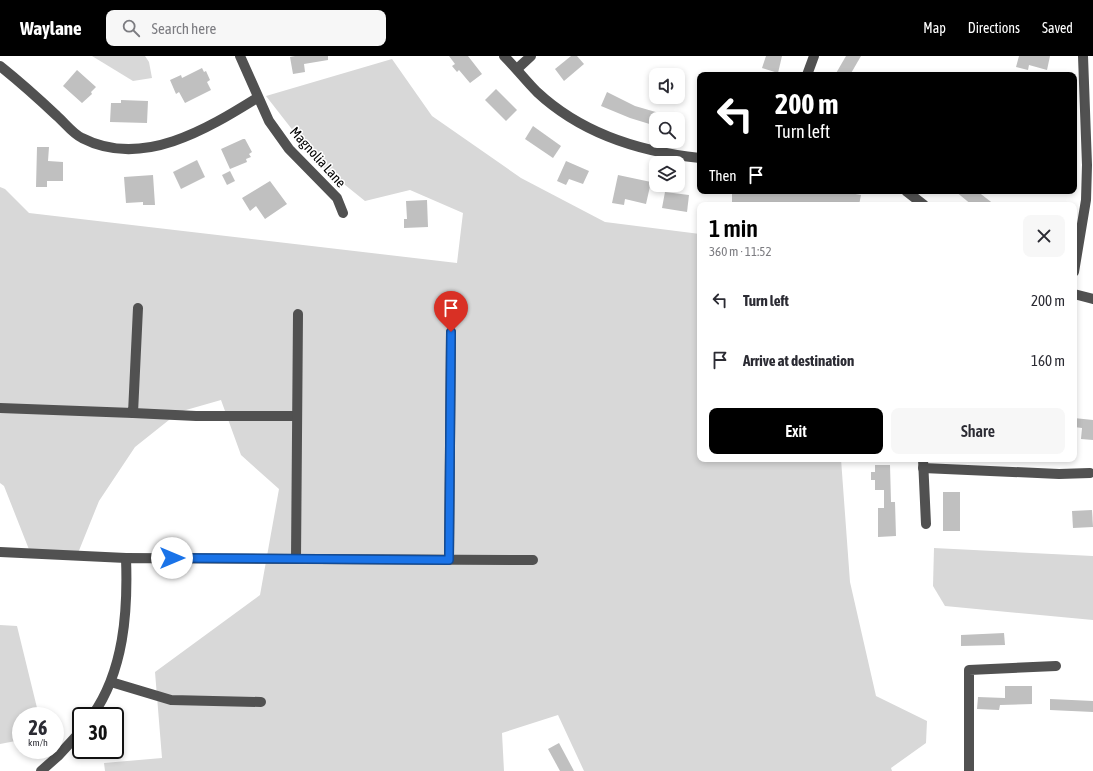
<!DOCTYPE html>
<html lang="en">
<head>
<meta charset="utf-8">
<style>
	:root { --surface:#fff; --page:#f7f7f7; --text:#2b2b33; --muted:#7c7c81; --accent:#000 }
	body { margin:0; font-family:"Asap Condensed",sans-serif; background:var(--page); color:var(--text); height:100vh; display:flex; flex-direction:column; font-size:15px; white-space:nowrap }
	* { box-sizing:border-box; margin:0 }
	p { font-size:13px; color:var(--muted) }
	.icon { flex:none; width:22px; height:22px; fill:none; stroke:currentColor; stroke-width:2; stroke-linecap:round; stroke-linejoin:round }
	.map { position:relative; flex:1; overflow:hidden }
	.drawer { position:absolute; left:697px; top:146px; width:380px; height:260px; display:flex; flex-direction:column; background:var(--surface); border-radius:8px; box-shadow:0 2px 6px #0003 }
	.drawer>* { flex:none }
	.hud { position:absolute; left:697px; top:16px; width:380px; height:122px; border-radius:8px; box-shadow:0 2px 6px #0003; background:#000; color:#fff; overflow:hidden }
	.tools { position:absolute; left:649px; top:12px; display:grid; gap:8px }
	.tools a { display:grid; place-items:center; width:36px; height:36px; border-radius:8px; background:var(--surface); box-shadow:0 2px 6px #0003; font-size:20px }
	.speed { position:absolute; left:12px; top:651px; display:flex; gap:8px; font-size:20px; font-weight:700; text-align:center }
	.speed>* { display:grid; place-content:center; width:52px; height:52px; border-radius:50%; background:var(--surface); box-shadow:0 2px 6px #0003; line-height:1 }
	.speed small { font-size:10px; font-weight:400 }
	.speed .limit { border:2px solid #111; border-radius:6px; background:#fff; color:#111 }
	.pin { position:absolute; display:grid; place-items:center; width:34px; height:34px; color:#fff; margin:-41px -17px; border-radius:50% 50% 50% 0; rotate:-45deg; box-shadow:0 0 4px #0007 }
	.pin .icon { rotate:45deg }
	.me { position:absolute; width:44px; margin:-22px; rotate:90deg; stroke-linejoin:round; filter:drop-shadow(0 0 3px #0008) }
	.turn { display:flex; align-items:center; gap:14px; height:84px; padding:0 12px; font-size:18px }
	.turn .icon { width:52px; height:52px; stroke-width:2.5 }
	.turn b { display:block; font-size:28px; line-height:34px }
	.then { display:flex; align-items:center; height:38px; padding:0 12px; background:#0003; gap:8px; font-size:15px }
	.round { display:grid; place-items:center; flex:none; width:42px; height:42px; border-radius:8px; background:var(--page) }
	.summary { display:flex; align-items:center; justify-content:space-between; height:68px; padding:0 12px }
	h1 { font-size:24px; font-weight:600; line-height:30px; color:var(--accent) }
	.primary-button { display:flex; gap:8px; margin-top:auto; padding:8px 12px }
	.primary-button a { flex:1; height:46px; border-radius:8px; background:var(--accent); color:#fff; font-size:16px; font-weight:600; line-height:46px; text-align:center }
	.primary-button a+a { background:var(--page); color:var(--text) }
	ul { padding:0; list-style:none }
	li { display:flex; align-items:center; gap:12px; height:60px; padding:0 12px }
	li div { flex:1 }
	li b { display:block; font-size:15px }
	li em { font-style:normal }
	header { display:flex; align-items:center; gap:24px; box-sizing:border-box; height:56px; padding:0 20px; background:var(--accent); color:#fff }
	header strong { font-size:19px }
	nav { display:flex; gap:22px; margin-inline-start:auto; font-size:14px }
	.search { width:280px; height:36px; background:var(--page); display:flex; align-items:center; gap:10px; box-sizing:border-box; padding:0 14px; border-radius:8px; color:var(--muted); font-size:15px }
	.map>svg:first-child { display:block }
	.green { fill:#d8d8d8 }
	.building { fill:#c0c0c0 }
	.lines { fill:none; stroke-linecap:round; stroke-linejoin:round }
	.minor { stroke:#515151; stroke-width:10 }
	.route-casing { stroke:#114b97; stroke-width:10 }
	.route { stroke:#1a73e8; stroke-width:7 }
	.labels { text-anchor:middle; stroke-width:3; stroke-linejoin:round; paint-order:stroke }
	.street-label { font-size:14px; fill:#000; stroke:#fff }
</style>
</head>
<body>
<header>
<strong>Waylane</strong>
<div class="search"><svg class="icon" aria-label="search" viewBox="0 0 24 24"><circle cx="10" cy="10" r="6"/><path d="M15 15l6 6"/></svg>Search here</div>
<nav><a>Map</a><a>Directions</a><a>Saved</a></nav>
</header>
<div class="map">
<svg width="1093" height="715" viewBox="0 0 1093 715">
	<rect width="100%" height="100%" fill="#fff"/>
	<g class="green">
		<path d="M92 0H145L149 6 152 22 133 25Z"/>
		<path d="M392 3 432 60 521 122 605 166 700 178V403H841L850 526 876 640 927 665 926 687 891 712 892 715H584L558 659 502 677 504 715H105L104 707 162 702 155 616 260 539 279 433 241 399 221 344 179 356 135 391 99 445 78 497 30 496 4 430 0 427V131L5 133 29 157 457 207 463 157 410 134 365 145 319 108 266 40Z"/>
		<path d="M934 492 1093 500V564L945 550 933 530Z"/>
		<path d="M0 569 17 570 39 660H21V684L0 688Z"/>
	</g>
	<g class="building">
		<path d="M295 0H328V4L304 8 305 16 293 18 290 1Z"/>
		<path d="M449 0H468L482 18 470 27 459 14 457 16 452 10 455 8Z"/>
		<path d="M571 0H577L584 8 564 25 555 13Z"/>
		<path d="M766 0H782L778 17 762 12Z"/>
		<path d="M846 0H861L850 19H835Z"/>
		<path d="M1019 0H1050L1047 14 1029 9 1028 14 1016 11Z"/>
		<path d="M202 12 204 16 206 15 210 24 207 26 211 34 185 47 179 36 176 38 170 24 181 19 182 22Z"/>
		<path d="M77 14 96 31 91 36 92 38 82 47 63 30Z"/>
		<path d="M496 33 517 54 506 65 485 44Z"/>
		<path d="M607 36 635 50 673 61V63H656V70L630 62 601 50Z"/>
		<path d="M121 44 148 45 147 67 110 66 111 47H121Z"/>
		<path d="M533 70 561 90 553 102 525 83Z"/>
		<path d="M243 83H245L252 96 249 98 251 101 246 103 247 106 230 113 221 93Z"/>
		<path d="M37 91H49L48 105 63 106V125H47V131H36Z"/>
		<path d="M197 104 205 121 181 133 173 116Z"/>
		<path d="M566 105 589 115 583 128 569 123 566 129 557 125Z"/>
		<path d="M230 115 235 125 227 129 222 119Z"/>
		<path d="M153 119 155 149H143V146L126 147 124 121Z"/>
		<path d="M618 119 651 126 646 148 625 143 624 149 612 147Z"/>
		<path d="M270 125 287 148 265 163 256 150 250 155 242 142Z"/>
		<path d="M732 135H839L861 139 859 149H830L813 146V149H732Z"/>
		<path d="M955 135H977L995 149H972Z"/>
		<path d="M665 136 689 139 687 156 662 152Z"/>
		<path d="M427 144 428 171 404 172V163H407L406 145Z"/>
		<path d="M1074 362 1093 364V384L1081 383 1082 372 1074 371Z"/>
		<path d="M875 409H890L891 446H895L896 480 878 481V452H884V434H875V424H871V416H875Z"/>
		<rect x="943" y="436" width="17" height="39"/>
		<path d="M1092 454 1093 471 1073 472 1072 455Z"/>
		<path d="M1004 577 1005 589 961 590V579Z"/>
		<path d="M1005 630H1032V648L1000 649 999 654 977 653 978 641 1005 642Z"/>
		<path d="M1050 643 1093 645V656L1050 654Z"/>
		<path d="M559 687 574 715H560L548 693Z"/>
	</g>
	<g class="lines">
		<g class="minor">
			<path d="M240 0 269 65 289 93 337 142 343 157"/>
			<path d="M504 0C516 12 526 25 537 36 582 78 641 96 700 102"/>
			<path d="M0 10C20 26 39 43 57 60 65 67 73 78 82 82 142 113 207 73 257 42"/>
			<path d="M517 13 531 0"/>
			<path d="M807 19 814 0"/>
			<path d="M906 135 924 149"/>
			<path d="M1074 216 1086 144 1087 109 1083 0"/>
			<path d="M1074 238 1093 243"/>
			<path d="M0 352 133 357 138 252"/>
			<path d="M133 357 196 360H297"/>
			<path d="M923 403 926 468"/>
			<path d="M923 412 1059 418 1090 417"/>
			<path d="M0 496 126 502"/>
			<path d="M296 503 298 258"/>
			<path d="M449 504 451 276"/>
			<path d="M111 626 171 644 261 646"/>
			<path d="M92 660C124 615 128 556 126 502L533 504"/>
			<path d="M41 715 58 700 81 675"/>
			<path d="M969 715V614L1056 610"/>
		</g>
	</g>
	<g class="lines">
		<g class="route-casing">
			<path id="route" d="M172 502 449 504 451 276"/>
		</g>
		<use href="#route" class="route"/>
	</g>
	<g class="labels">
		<g class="street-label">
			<text transform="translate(318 101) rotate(48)" y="5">Magnolia Lane</text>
		</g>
	</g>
</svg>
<div class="tools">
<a><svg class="icon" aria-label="sound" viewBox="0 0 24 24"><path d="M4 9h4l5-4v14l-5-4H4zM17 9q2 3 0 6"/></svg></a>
<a><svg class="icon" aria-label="search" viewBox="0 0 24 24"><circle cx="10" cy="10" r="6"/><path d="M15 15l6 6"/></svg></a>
<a><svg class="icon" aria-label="layers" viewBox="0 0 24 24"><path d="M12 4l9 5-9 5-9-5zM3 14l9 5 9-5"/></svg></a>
</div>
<div class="speed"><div>26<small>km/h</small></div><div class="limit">30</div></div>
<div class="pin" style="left:451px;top:276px;background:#d93025"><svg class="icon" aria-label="arrive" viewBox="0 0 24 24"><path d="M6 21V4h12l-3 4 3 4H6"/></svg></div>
<svg class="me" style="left:172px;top:502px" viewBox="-20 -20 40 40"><circle r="19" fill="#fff"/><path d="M0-13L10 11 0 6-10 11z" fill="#1a73e8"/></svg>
<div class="hud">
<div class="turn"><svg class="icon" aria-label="left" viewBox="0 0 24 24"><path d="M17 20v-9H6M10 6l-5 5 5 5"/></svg><div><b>200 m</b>Turn left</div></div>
<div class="then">Then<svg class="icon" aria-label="arrive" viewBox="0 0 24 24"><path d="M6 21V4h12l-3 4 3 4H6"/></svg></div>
</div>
<section class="drawer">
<div class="summary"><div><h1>1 min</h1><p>360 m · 11:52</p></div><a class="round"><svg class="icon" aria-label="close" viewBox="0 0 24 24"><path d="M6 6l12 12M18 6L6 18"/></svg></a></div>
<ul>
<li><svg class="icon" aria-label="left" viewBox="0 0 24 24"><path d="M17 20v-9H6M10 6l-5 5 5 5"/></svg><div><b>Turn left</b></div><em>200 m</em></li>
<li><svg class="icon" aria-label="arrive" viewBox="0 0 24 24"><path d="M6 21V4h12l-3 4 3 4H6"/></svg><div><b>Arrive at destination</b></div><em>160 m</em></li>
</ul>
<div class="primary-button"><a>Exit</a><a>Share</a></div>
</section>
</div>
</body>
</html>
